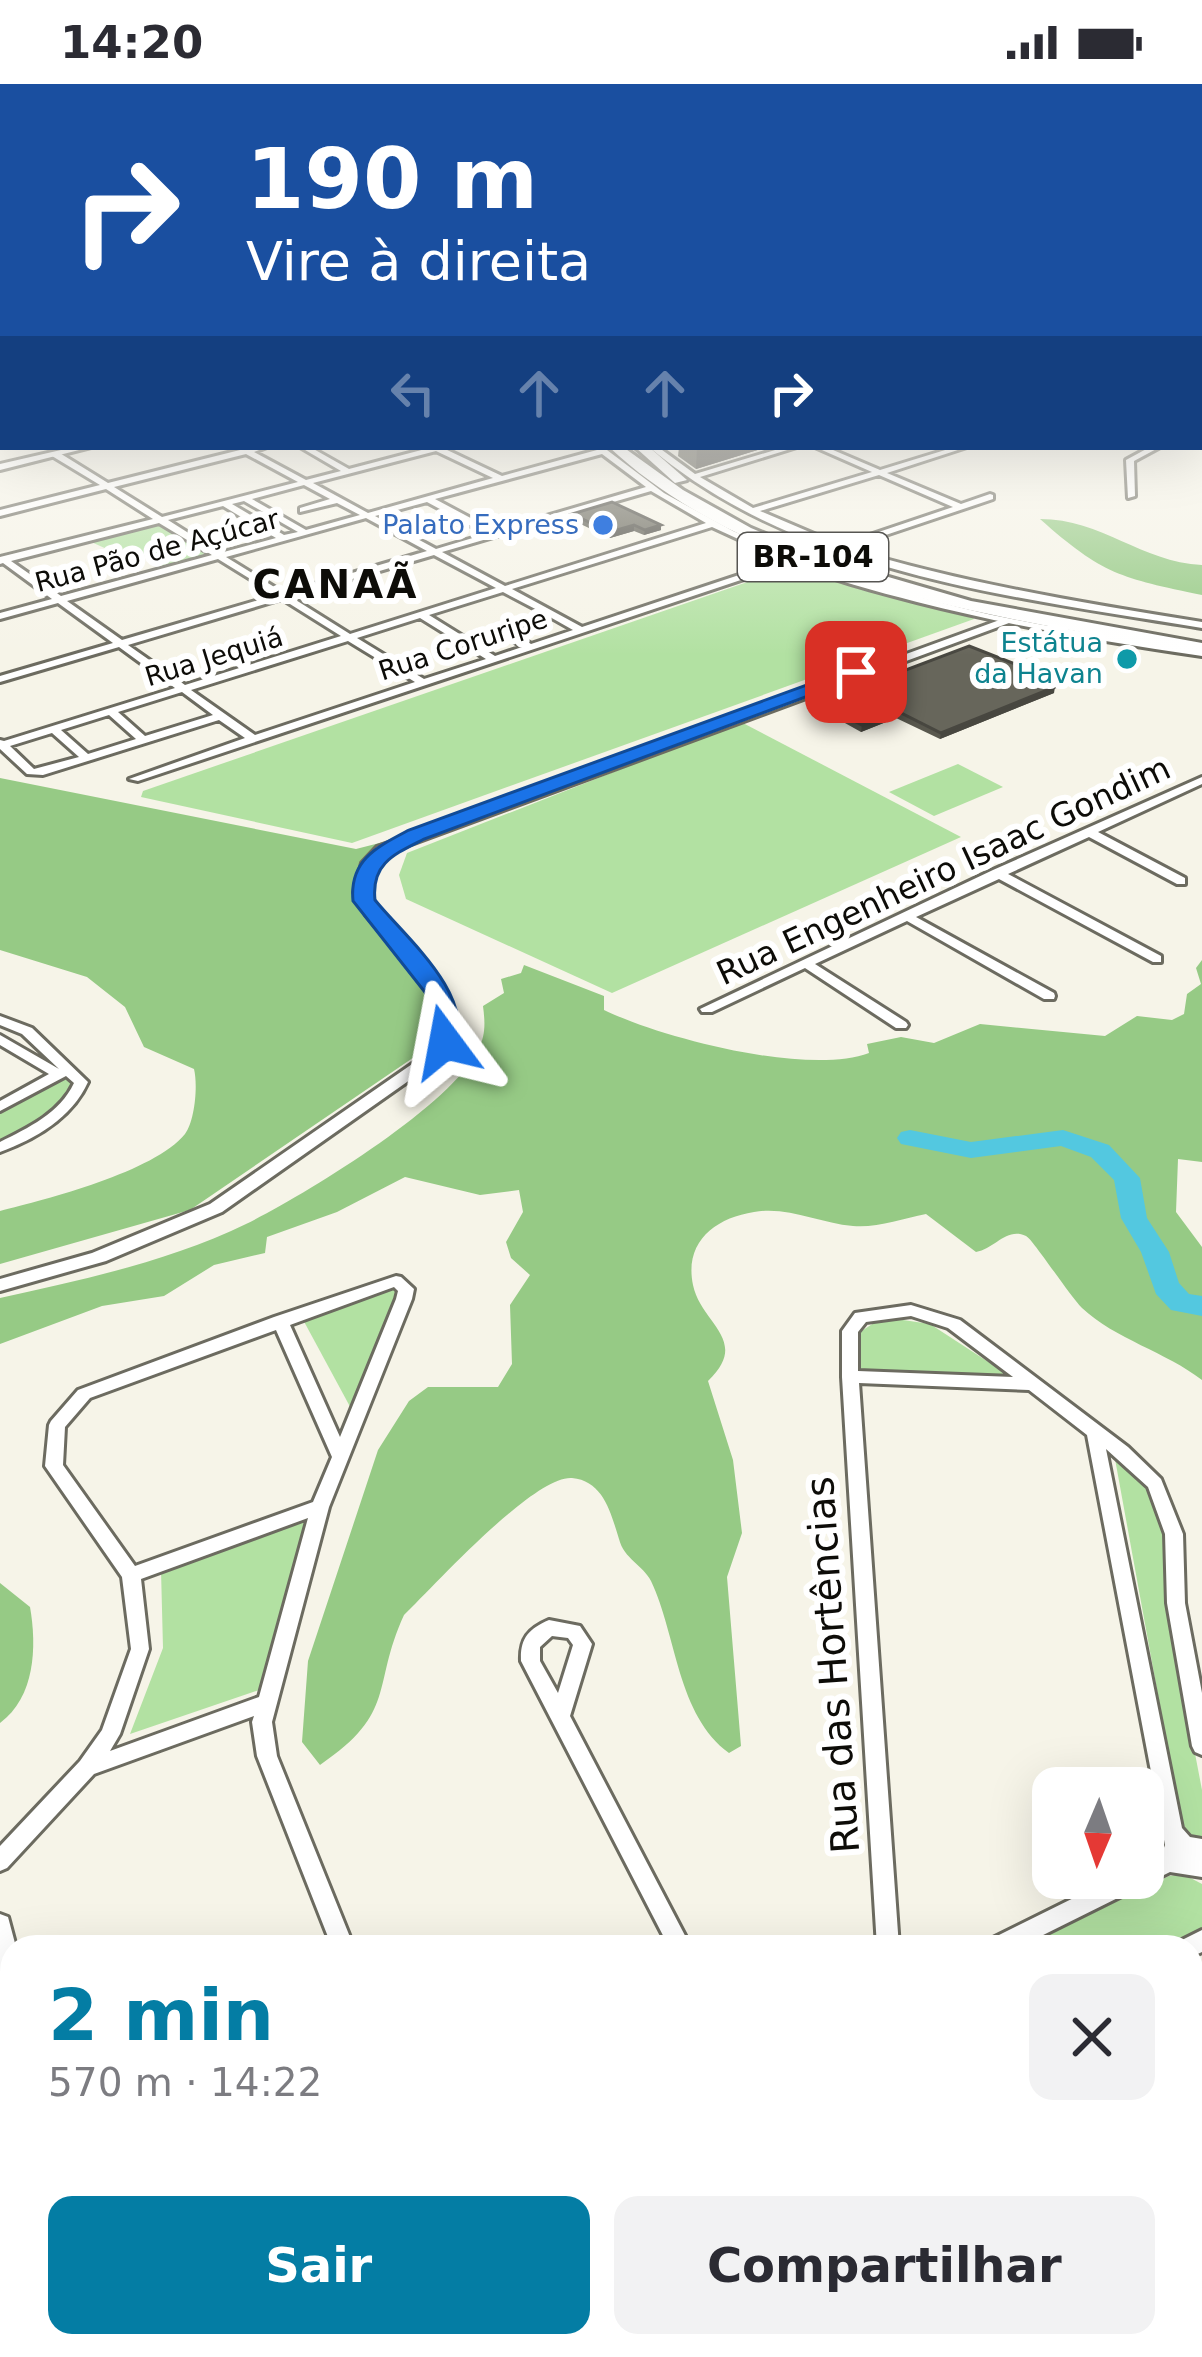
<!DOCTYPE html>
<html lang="pt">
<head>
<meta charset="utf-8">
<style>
	:root { --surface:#fff; --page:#f2f2f3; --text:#2b2b33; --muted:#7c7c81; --accent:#047da4 }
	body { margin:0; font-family:"DejaVu Sans",sans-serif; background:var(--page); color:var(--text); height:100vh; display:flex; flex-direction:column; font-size:45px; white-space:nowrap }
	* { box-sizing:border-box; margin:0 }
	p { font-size:39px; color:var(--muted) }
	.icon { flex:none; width:66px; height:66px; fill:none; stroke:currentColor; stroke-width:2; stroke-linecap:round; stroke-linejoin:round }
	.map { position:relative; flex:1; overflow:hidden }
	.details { position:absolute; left:0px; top:1851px; width:1203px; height:423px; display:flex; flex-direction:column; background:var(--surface); border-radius:36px 36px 0 0; box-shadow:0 12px 48px #0002 }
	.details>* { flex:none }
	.banner { position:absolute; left:0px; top:0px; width:1203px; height:366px; box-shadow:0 12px 48px #0002; background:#1a4fa0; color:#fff; overflow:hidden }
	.needle { width:78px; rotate:182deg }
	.fabs { position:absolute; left:1032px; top:1683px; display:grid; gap:24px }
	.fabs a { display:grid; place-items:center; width:132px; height:132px; border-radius:24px; background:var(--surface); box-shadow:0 12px 48px #0002; font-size:60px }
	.pin { position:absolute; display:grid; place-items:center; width:102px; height:102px; color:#fff; margin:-51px; border-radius:24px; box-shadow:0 6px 18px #0006 }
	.me { position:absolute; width:132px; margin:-66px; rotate:347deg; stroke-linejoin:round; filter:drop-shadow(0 0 9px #0008) }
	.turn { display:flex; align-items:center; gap:42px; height:252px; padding:0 48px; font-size:54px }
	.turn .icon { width:156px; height:156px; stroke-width:2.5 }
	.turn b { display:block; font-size:84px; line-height:102px }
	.lanes { display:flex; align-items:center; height:114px; padding:0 48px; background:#0003; justify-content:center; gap:60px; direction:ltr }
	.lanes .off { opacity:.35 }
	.round { display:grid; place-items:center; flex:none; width:126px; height:126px; border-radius:24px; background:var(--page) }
	.head { display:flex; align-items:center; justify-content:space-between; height:204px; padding:0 48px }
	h1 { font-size:72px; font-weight:700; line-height:90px; color:var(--accent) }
	.action { display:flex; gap:24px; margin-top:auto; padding:24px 48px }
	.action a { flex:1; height:138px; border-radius:24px; background:var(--accent); color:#fff; font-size:48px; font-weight:700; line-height:138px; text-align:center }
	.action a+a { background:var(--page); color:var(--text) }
	.status { display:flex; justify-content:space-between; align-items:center; height:84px; padding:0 60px; background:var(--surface); direction:ltr }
	.status svg { height:33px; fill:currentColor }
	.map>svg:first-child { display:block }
	.green { fill:#b2e1a2 }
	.forest { fill:#96ca85 }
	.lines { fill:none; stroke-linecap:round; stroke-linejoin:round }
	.river { fill:#53c8e0; fill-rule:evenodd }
	.minor-casing { stroke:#6c6b60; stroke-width:6 }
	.tertiary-casing { stroke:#6c6b60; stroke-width:6 }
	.trunk-casing { stroke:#6c6b60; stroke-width:6 }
	.minor { fill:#fff; fill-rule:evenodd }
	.tertiary { fill:#fff; fill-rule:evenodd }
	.trunk { fill:#fff; fill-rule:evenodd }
	.wall { fill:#59584e }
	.shaded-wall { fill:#484740 }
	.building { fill:#67665b; stroke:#484740; stroke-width:3 }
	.route { fill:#1a73e8; stroke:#114b97; stroke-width:3 }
	.shop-dot { fill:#3f7fe0; stroke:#fff; stroke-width:4.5 }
	.culture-dot { fill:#0f9aa8; stroke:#fff; stroke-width:4.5 }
	.labels { text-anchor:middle; stroke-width:12; stroke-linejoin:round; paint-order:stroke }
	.far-shop-label { font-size:27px; fill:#366cbe; stroke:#fff; text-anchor:end }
	.far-street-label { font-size:27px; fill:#0d0c08; stroke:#fff }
	.far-culture-label { font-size:27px; fill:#0d838f; stroke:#fff; text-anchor:end }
	.shield { fill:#fff; stroke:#565552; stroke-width:3 }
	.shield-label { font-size:30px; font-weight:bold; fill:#0d0c08 }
	.street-label { font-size:33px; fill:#0d0c08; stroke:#fff }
	.far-district-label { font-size:39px; font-weight:bold; letter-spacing:3px; fill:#0d0c08; stroke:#fff }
	.near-street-label { font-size:39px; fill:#0d0c08; stroke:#fff }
</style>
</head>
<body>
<div class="status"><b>14:20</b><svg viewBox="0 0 49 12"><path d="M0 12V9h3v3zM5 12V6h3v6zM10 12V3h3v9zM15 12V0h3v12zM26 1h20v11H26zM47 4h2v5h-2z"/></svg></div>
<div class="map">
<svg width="1202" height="2273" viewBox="0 0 1202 2273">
	<rect width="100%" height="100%" fill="#f6f4e8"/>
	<g class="green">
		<path d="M158 440 210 472 165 484 146 472 129 475 89 457Z"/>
		<path d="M814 475 968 524 974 535 352 759 141 713 143 707Z"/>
		<path d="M741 638 961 753 612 909 406 815 399 791 407 769Z"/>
		<path d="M958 680 1003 703 934 732 889 708Z"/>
		<path d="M66 991 74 1001 68 1014 47 1031 0 1056V1028Z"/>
		<path d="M384 1201 402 1204 354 1330 301 1232Z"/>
		<path d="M883 1233 930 1240 1013 1294 857 1288V1250Z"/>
		<path d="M1115 1375 1145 1401 1169 1453V1534L1202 1706V1754L1190 1753 1182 1743Z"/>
		<path d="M313 1430 265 1604 130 1650 163 1564 161 1486Z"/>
		<path d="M1183 1790 1202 1800V1848L1171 1863H1023L1169 1792Z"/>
		<path d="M197 2262H360L337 2273H174Z"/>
	</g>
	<g class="forest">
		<path d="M1040 435C1102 435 1141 478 1202 481V511C1121 494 1103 491 1040 435Z"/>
		<path d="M0 694 356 765 399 754 367 771 355 801 365 828 440 923 436 949 423 967 190 1126 0 1180V1127C47 1115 154 1088 185 1050 195 1037 198 1001 194 985L144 963 125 923 87 893 0 866Z"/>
		<path d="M1202 876V1078L1178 1075 1176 1128 1202 1163V1296C1166 1268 1115 1255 1082 1224 1069 1211 1032 1154 1026 1152 1006 1143 995 1165 976 1168L926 1130C902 1135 877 1144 853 1142 819 1139 788 1122 754 1128 715 1134 684 1158 693 1201 701 1240 751 1256 708 1297L733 1376 742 1449 727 1493 741 1662 729 1669C677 1631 677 1552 651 1497 643 1481 624 1475 619 1455 611 1430 604 1397 572 1394 534 1391 433 1503 404 1531 371 1603 398 1628 320 1681L302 1658 308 1577 378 1366 409 1317 428 1303H498L512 1280 510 1221 530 1191 511 1174 506 1158 523 1128 519 1106 480 1111 405 1093 337 1128 267 1153 265 1169 214 1181 164 1212 102 1222 0 1260V1214C82 1196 170 1177 246 1140 303 1112 451 1022 478 966 486 951 485 938 483 922L504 909 501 895 521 889 524 881 604 912V926C662 954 807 992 869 969L867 960 901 953 934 959 980 940 1105 952 1137 932 1172 936 1184 930 1187 910 1201 900 1196 884Z"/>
		<path d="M0 1499 30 1523C37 1563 35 1613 0 1639Z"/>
	</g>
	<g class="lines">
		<path class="river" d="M910 1046 971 1058 1063 1046 1109 1061 1140 1094 1147 1134 1169 1168 1179 1199 1189 1210 1202 1212V1232L1171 1226 1156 1210 1141 1168 1121 1134 1114 1096 1091 1073 1061 1062 971 1074 901 1060 897 1054 901 1048Z"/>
		<g class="minor-casing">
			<g id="minor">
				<path d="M3 268V272L0 273V269Z"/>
				<rect x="1200" y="293" width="2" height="6"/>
				<path d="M0 312 3 313V318L0 317Z"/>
				<rect x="1200" y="313" width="2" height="4"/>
				<rect x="1200" y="331" width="2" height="5"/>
				<rect x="1200" y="347" width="2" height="4"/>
				<path d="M235 363H267L254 368 306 396 341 387 300 363H310L349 385 433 363H447L445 365 502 392 597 366 594 363H603L664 409 733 447 793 473 810 469V473L801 476 808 479C859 496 910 511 962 524 1041 543 1122 554 1202 566V572C1106 558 1011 542 917 518 875 507 832 496 792 479L138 697 129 695 245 654 219 636 43 691 27 690 0 665V656L4 657 175 604 119 563 0 598V592L113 559 58 519 0 535V529L52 515 3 479 0 480V473L153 435 106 405 0 432V426L100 401 52 372V368H58L108 399 240 366ZM436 367 493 394 368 429 313 399ZM246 370 298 398 162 433 114 403ZM602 370 646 403 495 447 435 415ZM304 401 330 415 300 424V428L337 419 360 431 306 446 252 415ZM651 407 706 439 505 502 442 468ZM244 417 298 448 284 451 232 420ZM427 418 486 450 436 465 375 432ZM223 422 276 454 220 469 168 436ZM366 434 427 467 284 509 226 473ZM159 439 212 471 61 512 11 477ZM712 443 784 476 582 543 512 505ZM434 471 496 504 350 550 291 513ZM218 475 276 511 122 556 67 517ZM503 508 543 529 499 543V547L522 563 495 572 429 531ZM282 515 341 552 185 601 128 561ZM550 533 573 546 531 560 510 546ZM420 534 486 575 424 595 357 554ZM348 557 415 598 255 651 191 606ZM182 608 213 631 145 652 118 628ZM109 631 136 655 88 670 61 646ZM52 649 79 673 34 685 10 662Z"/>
				<path d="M649 363H658L695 390 785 363H797L700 393 753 424 872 388 815 363H826L880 386 955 363H967L887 389 961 420 990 410 993 411V415L847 464C963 499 1082 519 1202 538V544C1013 513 799 490 649 363ZM879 391 953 423 840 461 760 427Z"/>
				<path d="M1150 363H1160L1134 377 1135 412 1128 414 1126 376Z"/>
				<path d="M1202 693V700L1098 748 1185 794V800H1177L1089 753 1008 790 1161 872V878H1153L999 795 916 833 1054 909 1055 912 1054 915H1044L907 837 815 880 906 938 908 941 906 944H896L805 884 712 928H702L700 925 993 786Z"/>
				<path d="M0 932 32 944 88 998C72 1034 35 1055 0 1068V1058C28 1044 60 1029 74 999L66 992 0 1027V1017L49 990 0 961V951L59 985 22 950 0 941Z"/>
				<path d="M396 1192 401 1193 414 1205 412 1215 329 1423 272 1638 277 1672 354 1863H332L257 1672 252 1638 254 1632 94 1690 7 1784 0 1787V1762L80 1677 102 1646 131 1565 122 1493 45 1382 49 1341 51 1337 78 1306 274 1233ZM394 1203 398 1207 396 1215 340 1353 290 1241ZM276 1246 332 1373 313 1418 135 1482 63 1381 65 1343 90 1314ZM308 1434 259 1613 110 1667 120 1650 149 1565 141 1495Z"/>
				<path d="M911 1221 960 1236 1128 1363 1161 1395 1183 1450 1185 1519 1202 1609V1671L1195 1668 1192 1662 1167 1519 1165 1450 1148 1403 1106 1365 1182 1744 1190 1753 1202 1755V1793L1170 1788 1019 1863H986L989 1856 1114 1794H1143V1780L1161 1772 1165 1761 1087 1351 1029 1306 859 1299 899 1863H877L842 1293V1247L855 1229ZM911 1232 948 1244 1013 1293 858 1287V1248L866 1238Z"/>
				<path d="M549 1536 580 1542 592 1560 570 1632 691 1863H669L521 1577C520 1555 528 1545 549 1536ZM552 1552 568 1554 573 1561 558 1609 540 1577V1563Z"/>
				<path d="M0 1830 8 1833 16 1863H12V1901L4 1898 0 1886Z"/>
				<path d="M1202 1846V1868L1191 1873V1863H1179L1182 1856Z"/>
				<path d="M87 2262H113L116 2273H90Z"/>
				<path d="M135 2262H176L172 2271 168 2273H127L131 2264Z"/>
				<path d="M349 2262H391L387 2271 382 2273H341L345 2264Z"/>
			</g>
		</g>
		<g class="tertiary-casing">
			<g id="tertiary">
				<path d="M74 363H91L0 386V380Z"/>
				<path d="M1005 534 1011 537 1009 539 387 769 376 780 368 808C390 848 459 899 454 945 453 954 448 965 444 972L222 1128 106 1177 0 1207V1195L92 1169 210 1120 431 967 438 946 437 925 428 905 366 831 354 808 362 779 377 763Z"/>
			</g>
		</g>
		<g class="trunk-casing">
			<g id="trunk">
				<path d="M609 363H623L683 406 751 444 823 474 971 517 1202 559V569C1010 536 756 501 609 363Z"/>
				<path d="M635 363H649L687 396 675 399Z"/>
			</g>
		</g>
		<use href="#minor" class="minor"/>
		<use href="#tertiary" class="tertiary"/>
		<use href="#trunk" class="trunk"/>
	</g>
	<g class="wall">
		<path d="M679 363H767L696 385 678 372Z"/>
		<path d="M572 430 661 446 644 451 634 447 610 454 572 436Z"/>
		<path d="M853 606 1054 609 940 655 896 634 861 648 811 620V614Z"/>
	</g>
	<g class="shaded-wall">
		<path d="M699 363H767L696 385 697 364Z"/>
		<path d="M634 441V447L610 454V448Z"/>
		<path d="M661 441V446L644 451 645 446Z"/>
		<path d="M1055 603 1054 609 940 655 941 649Z"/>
		<path d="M897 627 896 634 861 648 862 641Z"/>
	</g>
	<g class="building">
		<path d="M612 418 661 441 645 446 634 441 610 448 572 430Z"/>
		<path d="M969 562 1020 582 1055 603 941 649 897 627 862 641 811 614 846 602 853 606Z"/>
	</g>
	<linearGradient id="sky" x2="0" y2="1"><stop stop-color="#6cbce5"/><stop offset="0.44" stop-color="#fbfaf5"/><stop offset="1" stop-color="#fbfaf5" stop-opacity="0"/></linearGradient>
	<rect width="1202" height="571" fill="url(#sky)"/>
	<path class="route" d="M856 583 862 584V592L424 755C395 770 371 779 375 816 405 853 477 912 454 964H436V934L428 912 353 817C349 776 377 763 409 746Z"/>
	<circle class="shop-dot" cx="603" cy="441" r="12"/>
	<circle class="culture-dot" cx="1127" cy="575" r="12"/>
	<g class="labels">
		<g class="far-shop-label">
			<text x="579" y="450">Palato Express</text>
		</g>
		<g class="far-street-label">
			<text transform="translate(157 467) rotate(-15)" y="9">Rua Pão de Açúcar</text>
			<text transform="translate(463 561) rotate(-18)" y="9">Rua Coruripe</text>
			<text transform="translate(214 573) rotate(-17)" y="9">Rua Jequiá</text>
		</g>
		<g class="far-culture-label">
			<text x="1103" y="568">Estátua<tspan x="1103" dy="31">da Havan</tspan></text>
		</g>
		<rect class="shield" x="738" y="449" width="150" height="48" rx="9"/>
		<g class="shield-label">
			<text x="813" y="483">BR-104</text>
		</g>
		<g class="street-label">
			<text transform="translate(943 786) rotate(-25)" y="12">Rua Engenheiro Isaac Gondim</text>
		</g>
		<g class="far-district-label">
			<text x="336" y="514">CANAÃ</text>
		</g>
		<g class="near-street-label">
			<text transform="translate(832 1581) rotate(-94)" y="14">Rua das Hortências</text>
		</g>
	</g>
</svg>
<div class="fabs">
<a><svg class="needle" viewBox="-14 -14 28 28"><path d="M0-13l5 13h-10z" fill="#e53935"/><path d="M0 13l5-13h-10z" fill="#7c7c81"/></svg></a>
</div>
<div class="pin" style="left:856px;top:588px;background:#d93025"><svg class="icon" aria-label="arrive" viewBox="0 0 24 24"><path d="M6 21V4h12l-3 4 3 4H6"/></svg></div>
<svg class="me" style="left:445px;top:958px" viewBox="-20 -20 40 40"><path d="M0-17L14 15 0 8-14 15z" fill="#1a73e8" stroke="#fff" stroke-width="4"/></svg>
<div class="banner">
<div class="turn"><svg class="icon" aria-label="right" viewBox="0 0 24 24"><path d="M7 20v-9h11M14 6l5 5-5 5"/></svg><div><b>190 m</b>Vire à direita</div></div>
<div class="lanes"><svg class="icon off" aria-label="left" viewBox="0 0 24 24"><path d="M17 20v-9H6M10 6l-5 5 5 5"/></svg><svg class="icon off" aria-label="ahead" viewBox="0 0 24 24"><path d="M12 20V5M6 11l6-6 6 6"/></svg><svg class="icon off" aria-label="ahead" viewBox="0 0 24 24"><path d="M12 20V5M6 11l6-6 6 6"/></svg><svg class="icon" aria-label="right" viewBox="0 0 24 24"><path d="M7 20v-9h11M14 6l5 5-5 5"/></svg></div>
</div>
<section class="details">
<div class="head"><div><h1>2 min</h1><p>570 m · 14:22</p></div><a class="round"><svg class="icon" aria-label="close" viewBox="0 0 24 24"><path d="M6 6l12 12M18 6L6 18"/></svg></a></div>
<div class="action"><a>Sair</a><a>Compartilhar</a></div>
</section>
</div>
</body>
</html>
